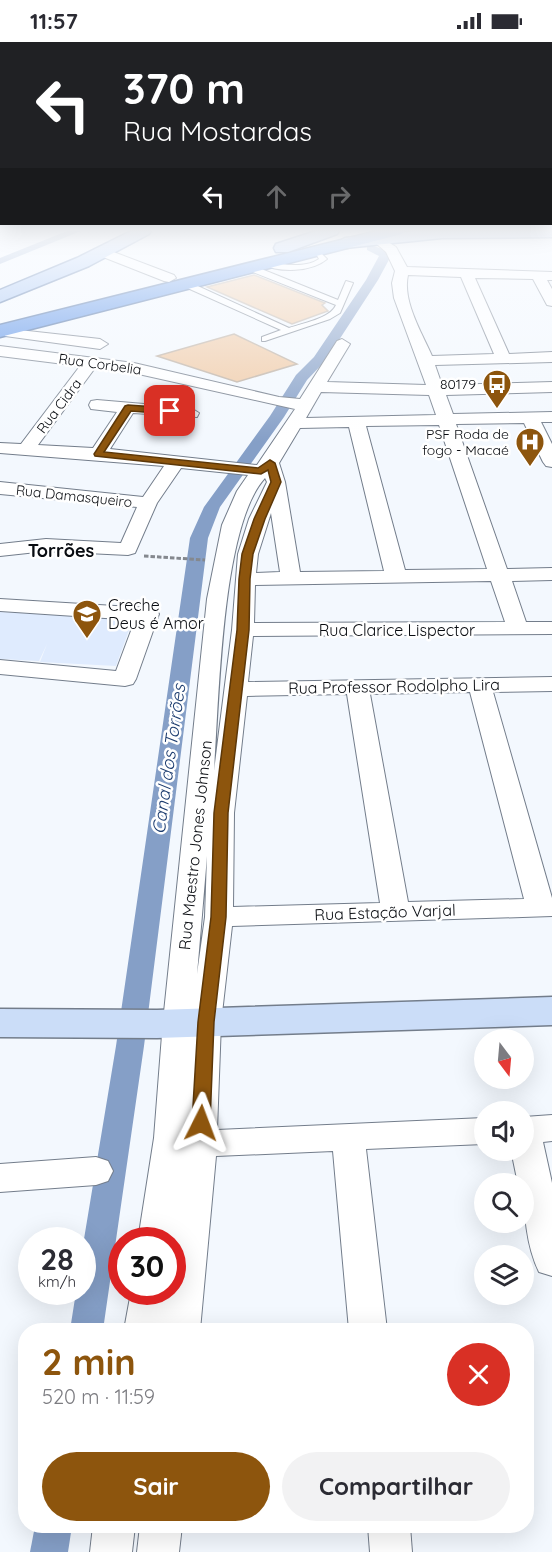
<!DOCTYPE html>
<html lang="pt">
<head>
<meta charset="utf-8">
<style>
	:root { --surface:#fff; --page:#f2f2f3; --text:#2b2b33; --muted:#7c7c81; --accent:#8d550d }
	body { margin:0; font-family:Quicksand,sans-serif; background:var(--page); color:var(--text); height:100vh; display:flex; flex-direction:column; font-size:22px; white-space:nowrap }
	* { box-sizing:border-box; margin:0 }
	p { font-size:20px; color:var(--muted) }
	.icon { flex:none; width:33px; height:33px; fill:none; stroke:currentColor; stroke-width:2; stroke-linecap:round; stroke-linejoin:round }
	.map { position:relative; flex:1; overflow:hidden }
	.details { position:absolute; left:18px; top:1281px; width:516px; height:210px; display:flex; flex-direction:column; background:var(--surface); border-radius:24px; box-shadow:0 6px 24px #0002 }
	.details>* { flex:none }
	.guide { position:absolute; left:0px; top:0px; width:552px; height:183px; box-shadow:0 6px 24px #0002; background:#202124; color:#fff; overflow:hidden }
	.needle { width:39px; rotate:164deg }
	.fabs { position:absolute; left:474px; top:987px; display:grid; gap:12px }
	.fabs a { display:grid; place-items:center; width:60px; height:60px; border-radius:50%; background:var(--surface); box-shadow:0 6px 24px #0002; font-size:30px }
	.speed { position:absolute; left:18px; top:1185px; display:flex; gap:12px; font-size:30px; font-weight:700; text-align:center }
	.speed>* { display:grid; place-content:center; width:78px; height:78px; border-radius:50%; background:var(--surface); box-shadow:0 6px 24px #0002; line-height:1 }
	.speed small { font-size:15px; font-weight:400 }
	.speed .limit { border:9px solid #d22; background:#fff; color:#111 }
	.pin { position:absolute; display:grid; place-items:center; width:51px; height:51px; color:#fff; margin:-26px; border-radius:12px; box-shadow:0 3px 9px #0006 }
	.me { position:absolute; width:66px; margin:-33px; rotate:3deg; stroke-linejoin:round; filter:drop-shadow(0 0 4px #0008) }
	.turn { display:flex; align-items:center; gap:21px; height:126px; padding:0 24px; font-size:27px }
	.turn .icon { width:78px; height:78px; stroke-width:2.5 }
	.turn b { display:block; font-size:42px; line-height:51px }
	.lanes { display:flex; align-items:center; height:57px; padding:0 24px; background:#0003; justify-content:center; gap:30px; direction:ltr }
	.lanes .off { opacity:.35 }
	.round { display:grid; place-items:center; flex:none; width:63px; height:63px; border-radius:32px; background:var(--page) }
	.headline { display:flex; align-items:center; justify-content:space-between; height:102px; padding:0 24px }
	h1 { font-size:36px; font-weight:700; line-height:45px; color:var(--accent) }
	.cta { display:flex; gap:12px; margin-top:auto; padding:12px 24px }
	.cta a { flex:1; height:69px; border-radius:36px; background:var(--accent); color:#fff; font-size:24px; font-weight:700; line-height:69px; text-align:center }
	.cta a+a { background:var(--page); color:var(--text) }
	.status { display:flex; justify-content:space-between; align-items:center; height:42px; padding:0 30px; background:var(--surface); direction:ltr }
	.status svg { height:16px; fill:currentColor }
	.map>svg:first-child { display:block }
	.built { fill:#dfebfe }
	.water { fill:#859fc7 }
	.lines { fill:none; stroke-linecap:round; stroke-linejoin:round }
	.canal { fill:#859fc7; fill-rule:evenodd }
	.building { fill:#f0c9a4; stroke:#bdafa1; stroke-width:1.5 }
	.lane-casing { stroke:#737d8b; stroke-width:2 }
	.street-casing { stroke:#737d8b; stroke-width:2 }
	.secondary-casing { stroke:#737d8b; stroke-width:3 }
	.primary-casing { stroke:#39609c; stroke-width:3 }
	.highway-casing { stroke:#39609c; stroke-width:3 }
	.path { stroke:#84888e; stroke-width:3; stroke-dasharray:4.5 2; stroke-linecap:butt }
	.lane { fill:#fff; fill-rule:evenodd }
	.street { fill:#fff; fill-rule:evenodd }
	.secondary { fill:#cbddf8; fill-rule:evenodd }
	.primary { fill:#98bbf1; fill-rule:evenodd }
	.highway { fill:#538de7; fill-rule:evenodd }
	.route { fill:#8d550d; stroke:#5c3708; stroke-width:1.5 }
	.labels { text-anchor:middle; stroke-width:5; stroke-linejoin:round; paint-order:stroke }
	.far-street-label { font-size:14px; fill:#090c11; stroke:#fff }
	.far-poi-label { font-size:14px; fill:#090c11; stroke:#fff; text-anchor:end }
	.poi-label { font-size:16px; fill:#090c11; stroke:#fff; text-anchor:start }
	.street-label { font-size:16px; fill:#090c11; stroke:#fff }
	.far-district-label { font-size:18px; font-weight:bold; fill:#090c11; stroke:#fff }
	.water-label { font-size:18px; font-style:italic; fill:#1c3c6f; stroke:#fff }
</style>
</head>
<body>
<div class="status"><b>11:57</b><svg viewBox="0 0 49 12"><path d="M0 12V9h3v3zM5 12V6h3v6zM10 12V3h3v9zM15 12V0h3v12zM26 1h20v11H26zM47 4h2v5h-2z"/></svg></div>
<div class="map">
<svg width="552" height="1510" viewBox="0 0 552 1510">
	<rect width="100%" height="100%" fill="#f3f8fe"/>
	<path class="built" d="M0 570 133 577 116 624 40 620 47 602 39 619 0 617Z"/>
	<path class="water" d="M67 189H81L0 222V216Z"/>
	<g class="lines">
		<g class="canal">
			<path d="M371 203 388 209 391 214 378 238 326 318 307 338 284 375 220 465 208 496 144 1004 103 1288H70L76 1250H82V1209L116 1004 190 496 204 465 270 374 296 333 314 315 366 238 379 214 367 208V204Z"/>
			<path d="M35 1484H72L68 1510H30Z"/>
		</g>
	</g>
	<g class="building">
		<path d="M254 233 325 261 322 263 328 269 292 282 207 245Z"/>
		<path d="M234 292 297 322 237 340 157 314Z"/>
	</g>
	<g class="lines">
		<g class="lane-casing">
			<g id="lane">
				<path d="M314 208H318L327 217C312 230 279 231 262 222L266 220C283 222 304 227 319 217Z"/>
				<path d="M248 224H254L338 258 346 239 353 241 340 271 330 277 265 299H262V295L281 288 183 244V240H189L289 286C302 281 330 277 336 263L248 228Z"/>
			</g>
		</g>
		<g class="street-casing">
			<g id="street">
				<path d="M377 193 396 205 407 225 552 230V238H547L552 247V264L547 263 533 237 475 236 509 312 552 310V320L435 323 442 343 552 340V350L446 353 453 372 552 370V380H541L552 402V425L546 424 543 420 524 381 456 382 507 527 552 526V538L512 539 526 580H552V592L253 594 248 640 552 635V649L493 650 552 856V874L232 884 221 980 217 1088 484 1076V1102L366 1107 387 1288H349L333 1109 216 1114 200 1288H162L163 1278 162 1288H124L131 1250H172V1198H138L154 1096 163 980 207 557 222 483 237 449 248 433 181 426 157 461 135 511 128 513 46 509 0 514V502L46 497 121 501 137 465 0 452V440L143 455 164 424 0 411V401L21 402 80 324 0 314V304L134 321 279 355 300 357 337 299 342 297 350 302 327 340 426 343 394 256 392 241 395 229 386 210 371 197ZM408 233 461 235 494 312 432 314C422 291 402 259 408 233ZM95 326 134 331 295 367 257 423 110 407 133 371 197 375 199 371 191 366 97 358 91 359 89 363 91 367 117 370 93 406 38 403ZM321 350 429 353 436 373 306 376ZM439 383 487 527 405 528 366 384ZM349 385 384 529 300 530 285 440 279 421 300 386ZM265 436 267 440 249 477 238 512 232 588 214 729C219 661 221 484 265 436ZM271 471 280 530 256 531 258 512ZM491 539 505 580 254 581 255 543ZM470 650 524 857 408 860 370 652ZM347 652 380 861 233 865 234 771 247 654ZM207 814 205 875 197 932Z"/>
				<path d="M103 206 174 233 176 236 169 240 164 239 98 213 96 210 98 207Z"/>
				<path d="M10 287 100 297 108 302 100 307 5 294 3 291Z"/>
				<path d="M0 557 148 566 156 567 159 572 136 637 133 642 125 644 0 632V618L116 629 135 578 0 569Z"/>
				<path d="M552 1073V1099L543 1100 552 1141V1234L539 1230C526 1203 524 1171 524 1142H518L511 1108H524V1075Z"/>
				<path d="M96 1115 108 1119 113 1129 108 1139 96 1143 0 1150V1122Z"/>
				<path d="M93 1484H135L132 1510H90Z"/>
				<path d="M140 1484H182L179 1510H137Z"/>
				<path d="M368 1484H410L412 1510H370Z"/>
			</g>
		</g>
		<g class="secondary-casing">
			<path id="secondary" d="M552 955V983L157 996 0 995V967L157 968Z"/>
		</g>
		<g class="primary-casing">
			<g id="primary">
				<path d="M131 189H151L149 192 89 224 0 260V248L77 216Z"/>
				<path d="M316 189H339L337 192 288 210H276L274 206 276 202Z"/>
				<path d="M416 189H552V195L442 196 345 206 337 201 345 196Z"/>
			</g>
		</g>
		<g class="highway-casing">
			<path id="highway" d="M377 189H404L402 192 0 295V283Z"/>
		</g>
		<path class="path" d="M144 514 205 518"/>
		<use href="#lane" class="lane"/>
		<use href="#street" class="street"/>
		<use href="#secondary" class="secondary"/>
		<use href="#primary" class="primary"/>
		<use href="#highway" class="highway"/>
	</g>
	<linearGradient id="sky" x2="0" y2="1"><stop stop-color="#80acdb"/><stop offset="0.47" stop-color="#fafcff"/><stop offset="1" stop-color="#fafcff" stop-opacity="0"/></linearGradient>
	<rect width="552" height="400" fill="url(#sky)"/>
	<path class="route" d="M128 363 170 366 175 369 170 372 131 369 104 410 258 426 270 418 275 421 281 440 265 477 253 512 250 537 249 588 228 771 226 875 214 980 210 1081 208 1086 201 1088 195 1086 192 1081 198 980 211 875 214 771 237 588 239 537 242 512 254 477 271 440 268 428 261 432 95 414 94 412 125 364Z"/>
	<defs>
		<g id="bus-pin" transform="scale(1.5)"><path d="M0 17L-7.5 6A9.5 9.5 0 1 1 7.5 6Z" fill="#8d550d" stroke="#fff"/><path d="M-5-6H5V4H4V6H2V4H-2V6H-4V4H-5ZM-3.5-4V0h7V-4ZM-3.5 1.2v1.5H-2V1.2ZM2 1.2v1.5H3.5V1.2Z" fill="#fff"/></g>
		<g id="hospital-pin" transform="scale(1.5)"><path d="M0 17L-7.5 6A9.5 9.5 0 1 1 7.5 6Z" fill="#8d550d" stroke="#fff"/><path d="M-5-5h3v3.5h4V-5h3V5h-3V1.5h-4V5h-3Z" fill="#fff"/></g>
		<g id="school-pin" transform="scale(1.5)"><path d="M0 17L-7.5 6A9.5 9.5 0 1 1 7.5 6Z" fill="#8d550d" stroke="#fff"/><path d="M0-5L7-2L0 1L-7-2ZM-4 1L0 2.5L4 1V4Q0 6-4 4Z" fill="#fff"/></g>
	</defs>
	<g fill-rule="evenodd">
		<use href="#bus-pin" x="497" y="342"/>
		<use href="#hospital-pin" x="530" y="400"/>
		<use href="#school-pin" x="87" y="572"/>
	</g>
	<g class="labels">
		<g class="far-street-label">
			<text transform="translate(100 322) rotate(8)" y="5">Rua Corbelia</text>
			<text transform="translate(59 364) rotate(-53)" y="5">Rua Cidra</text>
			<text transform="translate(74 454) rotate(6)" y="5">Rua Damasqueiro</text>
		</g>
		<g class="far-poi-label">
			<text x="476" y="347">80179</text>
			<text x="509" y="397">PSF Roda de<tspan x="509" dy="16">fogo - Macaé</tspan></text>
		</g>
		<g class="poi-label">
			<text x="108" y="569">Creche<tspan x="108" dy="18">Deus é Amor</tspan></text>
		</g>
		<g class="street-label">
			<text x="397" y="594">Rua Clarice Lispector</text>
			<text transform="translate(394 644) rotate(-1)" y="6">Rua Professor Rodolpho Lira</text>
			<text transform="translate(195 803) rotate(-84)" y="6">Rua Maestro Jones Johnson</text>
			<text transform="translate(385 870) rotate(-2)" y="6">Rua Estação Varjal</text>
		</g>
		<g class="far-district-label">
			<text x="61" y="515">Torrões</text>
		</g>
		<g class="water-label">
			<text transform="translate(169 717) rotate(-82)" y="6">Canal dos Torrões</text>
		</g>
	</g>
</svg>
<div class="fabs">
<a><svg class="needle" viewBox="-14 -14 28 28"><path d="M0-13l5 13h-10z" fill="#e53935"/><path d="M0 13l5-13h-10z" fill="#7c7c81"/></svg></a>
<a><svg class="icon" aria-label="sound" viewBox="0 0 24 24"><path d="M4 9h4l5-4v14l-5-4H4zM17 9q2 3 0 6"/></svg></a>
<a><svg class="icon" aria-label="search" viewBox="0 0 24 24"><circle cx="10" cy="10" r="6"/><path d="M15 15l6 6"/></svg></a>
<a><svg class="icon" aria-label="layers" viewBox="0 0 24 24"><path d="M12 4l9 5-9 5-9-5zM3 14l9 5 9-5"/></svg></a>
</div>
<div class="speed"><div>28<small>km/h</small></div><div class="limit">30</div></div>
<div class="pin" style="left:170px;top:369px;background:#d93025"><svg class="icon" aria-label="arrive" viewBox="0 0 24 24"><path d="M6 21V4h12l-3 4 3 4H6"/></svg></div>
<svg class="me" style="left:201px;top:1081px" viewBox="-20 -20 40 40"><path d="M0-17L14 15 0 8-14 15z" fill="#8d550d" stroke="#fff" stroke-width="4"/></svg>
<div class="guide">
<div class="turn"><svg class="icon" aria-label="left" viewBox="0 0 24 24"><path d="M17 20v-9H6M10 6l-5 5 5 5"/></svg><div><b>370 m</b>Rua Mostardas</div></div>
<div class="lanes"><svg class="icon" aria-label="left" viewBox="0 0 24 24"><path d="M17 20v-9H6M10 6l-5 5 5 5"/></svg><svg class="icon off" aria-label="ahead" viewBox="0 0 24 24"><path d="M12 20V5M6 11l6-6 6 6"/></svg><svg class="icon off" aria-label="right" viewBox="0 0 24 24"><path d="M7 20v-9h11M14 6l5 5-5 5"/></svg></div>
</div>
<section class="details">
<div class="headline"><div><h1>2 min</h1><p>520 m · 11:59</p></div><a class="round" style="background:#d93025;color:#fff"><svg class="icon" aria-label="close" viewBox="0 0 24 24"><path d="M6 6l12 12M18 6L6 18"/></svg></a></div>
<div class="cta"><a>Sair</a><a>Compartilhar</a></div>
</section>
</div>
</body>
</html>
